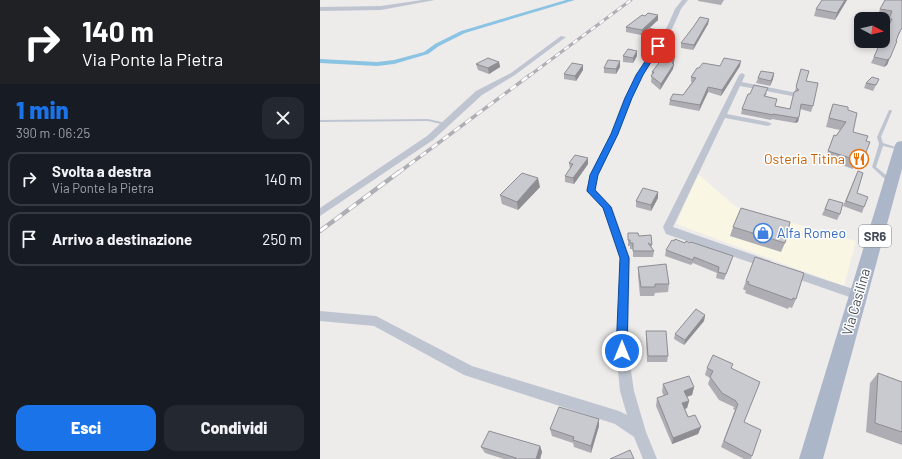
<!DOCTYPE html>
<html lang="it">
<head>
<meta charset="utf-8">
<style>
	:root { --surface:#171b24; --page:#242831; --text:#f1f3f6; --muted:#9ea1a6; --line:#363941; --accent:#1a73e8 }
	body { margin:0; font-family:Barlow,sans-serif; background:var(--page); color:var(--text); height:100vh; display:flex; flex-direction:column; font-size:15px; white-space:nowrap }
	* { box-sizing:border-box; margin:0 }
	p { font-size:13px; color:var(--muted) }
	.icon { flex:none; width:22px; height:22px; fill:none; stroke:currentColor; stroke-width:2; stroke-linecap:round; stroke-linejoin:round }
	.map { position:relative; flex:1; overflow:hidden }
	.drawer { display:flex; flex-direction:column; background:var(--surface); width:320px }
	.drawer>* { flex:none }
	.top-card { background:#202124; color:#fff; overflow:hidden }
	.needle { width:26px; rotate:97deg }
	.controls { position:absolute; left:534px; top:12px; display:grid; gap:8px }
	.controls a { display:grid; place-items:center; width:36px; height:36px; border-radius:8px; background:var(--surface); box-shadow:0 2px 6px #0003; font-size:20px }
	.pin { position:absolute; display:grid; place-items:center; width:34px; height:34px; color:#fff; margin:-17px; border-radius:8px; box-shadow:0 2px 6px #0006 }
	.me { position:absolute; width:44px; margin:-22px; rotate:0deg; stroke-linejoin:round; filter:drop-shadow(0 0 3px #0008) }
	.turn { display:flex; align-items:center; gap:14px; height:84px; padding:0 16px; font-size:18px }
	.turn .icon { width:52px; height:52px; stroke-width:2.5 }
	.turn b { display:block; font-size:28px; line-height:34px }
	.round { display:grid; place-items:center; flex:none; width:42px; height:42px; border-radius:12px; background:var(--page) }
	.head { display:flex; align-items:center; justify-content:space-between; height:68px; padding:0 16px }
	h1 { font-size:24px; font-weight:800; line-height:30px; color:var(--accent) }
	.action { display:flex; gap:8px; margin-top:auto; padding:8px 16px }
	.action a { flex:1; height:46px; border-radius:12px; background:var(--accent); color:#fff; font-size:16px; font-weight:800; line-height:46px; text-align:center }
	.action a+a { background:var(--page); color:var(--text) }
	ul { padding:0; list-style:none }
	li { display:flex; align-items:center; gap:12px; height:54px; margin:0 8px 6px; padding:0 8px; border:2px solid var(--line); border-radius:12px }
	li div { flex:1 }
	li b { display:block; font-size:15px }
	li em { font-style:normal }
	main { display:flex; flex:1; min-height:0 }
	.map>svg:first-child { display:block }
	.commercial { fill:#f9f6e4 }
	.lines { fill:none; stroke-linecap:round; stroke-linejoin:round }
	.canal { fill:#8bc4e3; fill-rule:evenodd }
	.lane { fill:#bfc5d0; fill-rule:evenodd }
	.street { fill:#bfc5d0; fill-rule:evenodd }
	.primary { fill:#acb6c9; fill-rule:evenodd }
	.rail-far2-casing { stroke:#aeafb5; stroke-width:3 }
	.rail-far1-casing { stroke:#aeafb5; stroke-width:3.5 }
	.rail-casing { stroke:#aeafb5; stroke-width:4.5 }
	.rail-far2 { stroke:#fff; stroke-width:2; stroke-dasharray:5.5; stroke-linecap:butt }
	.rail-far1 { stroke:#fff; stroke-width:2.5; stroke-dasharray:7; stroke-linecap:butt }
	.rail { stroke:#fff; stroke-width:3; stroke-dasharray:9; stroke-linecap:butt }
	.wall { fill:#adadb3 }
	.shaded-wall { fill:#8d8d92 }
	.building { fill:#c9c9d0; stroke:#8d8d92 }
	.route { fill:#1a73e8; stroke:#114b97 }
	.labels { text-anchor:middle; stroke-width:3; stroke-linejoin:round; paint-order:stroke }
	.shield { fill:#fff; stroke:#7d8289; stroke-width:1 }
	.shield-label { font-size:13px; font-weight:bold; fill:#454c57 }
	.food-label { font-size:14px; fill:#c56008; stroke:#fff; text-anchor:end }
	.shop-label { font-size:14px; fill:#366cbe; stroke:#fff; text-anchor:start }
	.street-label { font-size:14px; fill:#454c57; stroke:#fff }
</style>
</head>
<body>
<main>
<section class="drawer">
<div class="top-card">
<div class="turn"><svg class="icon" aria-label="right" viewBox="0 0 24 24"><path d="M7 20v-9h11M14 6l5 5-5 5"/></svg><div><b>140 m</b>Via Ponte la Pietra</div></div>
</div>
<div class="head"><div><h1>1 min</h1><p>390 m · 06:25</p></div><a class="round"><svg class="icon" aria-label="close" viewBox="0 0 24 24"><path d="M6 6l12 12M18 6L6 18"/></svg></a></div>
<ul>
<li><svg class="icon" aria-label="right" viewBox="0 0 24 24"><path d="M7 20v-9h11M14 6l5 5-5 5"/></svg><div><b>Svolta a destra</b><p>Via Ponte la Pietra</p></div><em>140 m</em></li>
<li><svg class="icon" aria-label="arrive" viewBox="0 0 24 24"><path d="M6 21V4h12l-3 4 3 4H6"/></svg><div><b>Arrivo a destinazione</b></div><em>250 m</em></li>
</ul>
<div class="action"><a>Esci</a><a>Condividi</a></div>
</section>
<div class="map">
<svg width="582" height="459" viewBox="0 0 582 459">
	<rect width="100%" height="100%" fill="#eeebeb"/>
	<path class="commercial" d="M378 174 416 207 536 241 524 286 356 224Z"/>
	<g class="lines">
		<path class="canal" d="M246 0H255L145 33 119 46 108 54 74 64 57 66 0 63V59L57 62 74 60 104 52 115 44 141 31Z"/>
		<g class="lane">
			<path d="M569 110H571L572 111 561 137 563 143 582 149 580 150 563 146 556 167 571 179V181H567L552 167 559 144 557 137Z"/>
			<path d="M108 119 126 123 127 124 125 125 108 121 0 122V120Z"/>
		</g>
		<g class="street">
			<path d="M102 0H115L61 10 0 11V7L61 6Z"/>
			<path d="M362 0H368L361 9 353 27 323 75 312 98 298 135 278 175 276 190 292 207 310 258 308 351 314 391 326 432 337 459H323L314 437 295 424 144 375 54 326 0 321V311L56 316 152 366 299 411 307 415 300 391 296 351 300 258 283 208 266 191 270 175 290 135 304 98 317 75 347 27 355 9Z"/>
			<path d="M241 36 246 37 195 75 162 95 113 140 0 216V208L107 136 156 91 191 73Z"/>
			<path d="M422 73 425 75 422 82 472 92 476 94 472 96 420 86 407 114 448 122 452 124 448 126 405 118 353 227 451 261 452 264 451 267 447 268 346 234 343 227 419 75Z"/>
			<path d="M470 268 542 292 544 295 542 298 538 300 466 275 465 272 466 269Z"/>
		</g>
		<path class="primary" d="M582 141V169L503 459H479L575 145 577 142Z"/>
		<g class="rail-far2-casing">
			<path id="rail-far2" d="M209 76 311 0"/>
		</g>
		<g class="rail-far1-casing">
			<path id="rail-far1" d="M78 173 210 75"/>
		</g>
		<g class="rail-casing">
			<path id="rail" d="M0 231 79 172"/>
		</g>
		<use href="#rail-far2" class="rail-far2"/>
		<use href="#rail-far1" class="rail-far1"/>
		<use href="#rail" class="rail"/>
	</g>
	<g class="wall">
		<path d="M378 0H404L401 5 378 1Z"/>
		<path d="M502 0H527L515 20 494 16 496 9Z"/>
		<path d="M582 0 580 33 577 37 567 65 564 67 551 63 569 26 566 25 570 17 558 15 560 9Z"/>
		<path d="M338 15V20L329 28 337 35 331 42 321 39V35L306 32V27L325 16Z"/>
		<path d="M389 19 388 24 373 50 361 48V43Z"/>
		<path d="M317 51V56L313 63 303 62V56Z"/>
		<path d="M179 62 180 67 169 74 158 70 156 64Z"/>
		<path d="M354 62 353 69 340 90 331 82 332 72Z"/>
		<path d="M400 66H420L401 96 388 92 379 111 349 105 350 100 363 95 372 82H371V77L379 68Z"/>
		<path d="M300 67 296 74 284 73V68Z"/>
		<path d="M481 69 486 81 493 106 491 112 480 109 478 122 475 123 452 119 451 120 421 114 422 109 430 94 447 93 445 97 455 106 470 109Z"/>
		<path d="M263 70 256 81 244 79V74Z"/>
		<path d="M454 73 453 79 450 86 436 83 438 78Z"/>
		<path d="M559 79 553 91 544 88 546 83Z"/>
		<path d="M513 104 528 110 533 132 546 141 544 157 540 166 535 164 533 169 505 159 514 135 516 136 520 130 506 127 510 112Z"/>
		<path d="M249 163 268 164 254 184 245 182V176L250 169Z"/>
		<path d="M538 171 537 193 544 207 542 213 523 206Z"/>
		<path d="M220 187 198 210 182 204 180 195Z"/>
		<path d="M338 192V198L331 211 316 207V201Z"/>
		<path d="M509 199 520 214 517 220 502 215Z"/>
		<path d="M413 227 465 243 461 252 410 236Z"/>
		<path d="M308 233 332 245 331 248 334 251 333 257H313V249H310V246H308Z"/>
		<path d="M354 241 411 262 404 280 396 278 397 273 373 263 371 265 345 256 346 250Z"/>
		<path d="M318 267 349 284 348 292 335 293 334 296H320L318 275Z"/>
		<path d="M426 281 476 299 472 308 469 307 468 309 425 293 426 291 423 289Z"/>
		<path d="M385 315 384 321 364 345 354 339 355 334Z"/>
		<path d="M326 331 348 356 347 362H327L326 337Z"/>
		<path d="M387 368H411L432 456 431 459H424L401 447 415 410 413 409 414 407 399 400 388 384 390 378 385 375Z"/>
		<path d="M558 373 582 382V445L546 432 550 383Z"/>
		<path d="M343 384 374 387 372 395 367 397 369 401 367 408 365 409 368 417 381 427 378 434 352 444 336 406 337 398 344 396 342 392Z"/>
		<path d="M279 426 271 453 254 447 253 443 232 436 230 429Z"/>
		<path d="M220 446 222 452 220 459H184L165 453 161 447Z"/>
	</g>
	<g class="shaded-wall">
		<path d="M525 0H527L515 20 517 13Z"/>
		<path d="M338 15V20L322 35V30Z"/>
		<path d="M389 19 388 24 373 50 374 45Z"/>
		<path d="M338 30 337 35 331 42V36Z"/>
		<path d="M317 51V56L313 63V58Z"/>
		<path d="M355 56 354 62 353 65 354 64 353 69 340 90 341 84Z"/>
		<path d="M570 58 567 65 564 67 567 60Z"/>
		<path d="M300 61V67L296 74V69Z"/>
		<path d="M421 61 420 66 401 96 402 90Z"/>
		<path d="M179 62 180 67 169 74 168 68Z"/>
		<path d="M263 65V70L256 81 255 76Z"/>
		<path d="M454 73 453 79 450 86 451 81Z"/>
		<path d="M388 87V92L379 111 380 105Z"/>
		<path d="M479 117 478 122 475 123 477 118Z"/>
		<path d="M268 158V164L254 184 253 178Z"/>
		<path d="M218 178 220 187 198 210 197 202Z"/>
		<path d="M338 192V198L331 211V205Z"/>
		<path d="M385 315 384 321 364 345 365 340Z"/>
		<path d="M374 387 372 395 362 398 364 391Z"/>
		<path d="M369 401 367 408 360 411 362 403Z"/>
		<path d="M279 419V426L271 453V446Z"/>
		<path d="M381 427 378 434 352 444 353 438Z"/>
		<path d="M220 446 222 452 220 459H216Z"/>
	</g>
	<g class="building">
		<path d="M502 0H525L517 13 496 9Z"/>
		<path d="M565 0H582V28L579 33 576 41H577L570 58 567 60 554 57 561 41H563V37L572 19H569L572 11 560 9Z"/>
		<path d="M328 13 338 15 322 30 306 27 322 15 325 16Z"/>
		<path d="M380 17 389 19 374 45 361 43 374 26Z"/>
		<path d="M328 28 338 30 331 36 321 34Z"/>
		<path d="M308 49 317 51 313 58 303 56Z"/>
		<path d="M345 55 355 56 352 63 354 64 341 84 331 76 334 72H332Z"/>
		<path d="M168 58 179 62 168 68 156 64Z"/>
		<path d="M404 58 421 61 402 90 388 87 380 105 350 100 353 94 363 95 376 78 371 77 377 68H379L383 63 400 66Z"/>
		<path d="M288 60 300 61 296 69 284 68Z"/>
		<path d="M252 63 263 65 255 76 244 74Z"/>
		<path d="M481 69 489 71 486 81 498 83 493 106 481 104 479 117 477 118 453 114V115L422 109 428 94H430L434 85 448 88 444 96 457 99 455 106 470 109 474 92 479 90 476 87Z"/>
		<path d="M441 71 454 73 451 81 438 78Z"/>
		<path d="M552 77 559 79 556 85 546 83Z"/>
		<path d="M513 104 528 107V110L537 113 533 132 548 136 546 141 550 142 544 157 539 156 537 160 508 151 514 135 516 136 526 122 509 118Z"/>
		<path d="M255 155 268 158 253 178 245 176 253 164 249 163Z"/>
		<path d="M538 171 543 173 537 193 548 197 544 207 526 201Z"/>
		<path d="M202 173 218 178 197 202 180 195Z"/>
		<path d="M323 188 338 192 331 205 316 201Z"/>
		<path d="M509 199 523 203 520 214 505 209Z"/>
		<path d="M421 208 470 222 465 243 413 227Z"/>
		<path d="M308 233H318L319 236 331 235 332 245 328 243 334 251H313V243H310V240H308Z"/>
		<path d="M355 239 365 243 366 241 370 243 371 242 413 256 406 274 398 272 399 267 374 257 373 260 346 250 352 240 354 241Z"/>
		<path d="M435 257 484 273 476 299 473 298 472 300 428 284 429 282 426 281Z"/>
		<path d="M346 264 349 284H335V287H321L318 267Z"/>
		<path d="M376 309 385 315 365 340 355 334Z"/>
		<path d="M326 331H346L348 356H328Z"/>
		<path d="M393 355 413 364 411 368 440 382 424 422 441 430 432 456 404 441 418 404 416 402V401L402 393 390 377 393 371 387 368Z"/>
		<path d="M558 373 582 382V432L555 423Z"/>
		<path d="M369 376 374 387 364 391 369 401 362 403 368 417 375 415 381 427 353 438 337 398 348 394 343 384Z"/>
		<path d="M239 407 279 419 271 446 253 440 254 437 230 429Z"/>
		<path d="M169 431 220 446 216 459H196V458L161 447Z"/>
		<path d="M310 450 314 459H290Z"/>
	</g>
	<path class="route" d="M336 45 341 46 323 75 312 98 298 134 278 175 275 190 291 207 309 258 307 351 306 355 302 356 298 355 296 351 300 258 283 208 267 191 270 175 291 134 305 98 316 75Z"/>
	<defs>
		<g id="restaurant-ring" transform="scale(1)"><circle r="9.5" fill="#fff" stroke="#e8710a" stroke-width="1.5"/><path d="M-5-6h1v4h1v-4h1v4h1v-4h1v5L-1.5 .5V6h-2V.5L-5-1ZM5-6V6H3V1.5H1.5Q1.5-4 5-6Z" fill="#e8710a"/></g>
		<g id="shop-ring" transform="scale(1)"><circle r="9.5" fill="#fff" stroke="#3f7fe0" stroke-width="1.5"/><path d="M-5-2.5h2.3a2.7 3.5 0 0 1 5.4 0H5L5.5 6h-11ZM-1.5-2.5h3a1.5 2.3 0 0 0-3 0Z" fill="#3f7fe0"/></g>
	</defs>
	<g fill-rule="evenodd">
		<use href="#restaurant-ring" x="539" y="159"/>
		<use href="#shop-ring" x="443" y="233"/>
	</g>
	<g class="labels">
		<rect class="shield" x="539" y="225" width="32" height="22" rx="3"/>
		<g class="shield-label">
			<text x="555" y="241">SR6</text>
		</g>
		<g class="food-label">
			<text x="525" y="164">Osteria Titina</text>
		</g>
		<g class="shop-label">
			<text x="457" y="238">Alfa Romeo</text>
		</g>
		<g class="street-label">
			<text transform="translate(536 302) rotate(-74)" y="5">Via Casilina</text>
		</g>
	</g>
</svg>
<div class="controls">
<a><svg class="needle" viewBox="-14 -14 28 28"><path d="M0-13l5 13h-10z" fill="#e53935"/><path d="M0 13l5-13h-10z" fill="#9ea1a6"/></svg></a>
</div>
<div class="pin" style="left:338px;top:46px;background:#d93025"><svg class="icon" aria-label="arrive" viewBox="0 0 24 24"><path d="M6 21V4h12l-3 4 3 4H6"/></svg></div>
<svg class="me" style="left:302px;top:351px" viewBox="-20 -20 40 40"><circle r="17" fill="#1a73e8" stroke="#fff" stroke-width="3"/><path d="M0-11L8 9 0 5-8 9z" fill="#fff"/></svg>
</div>
</main>
</body>
</html>
